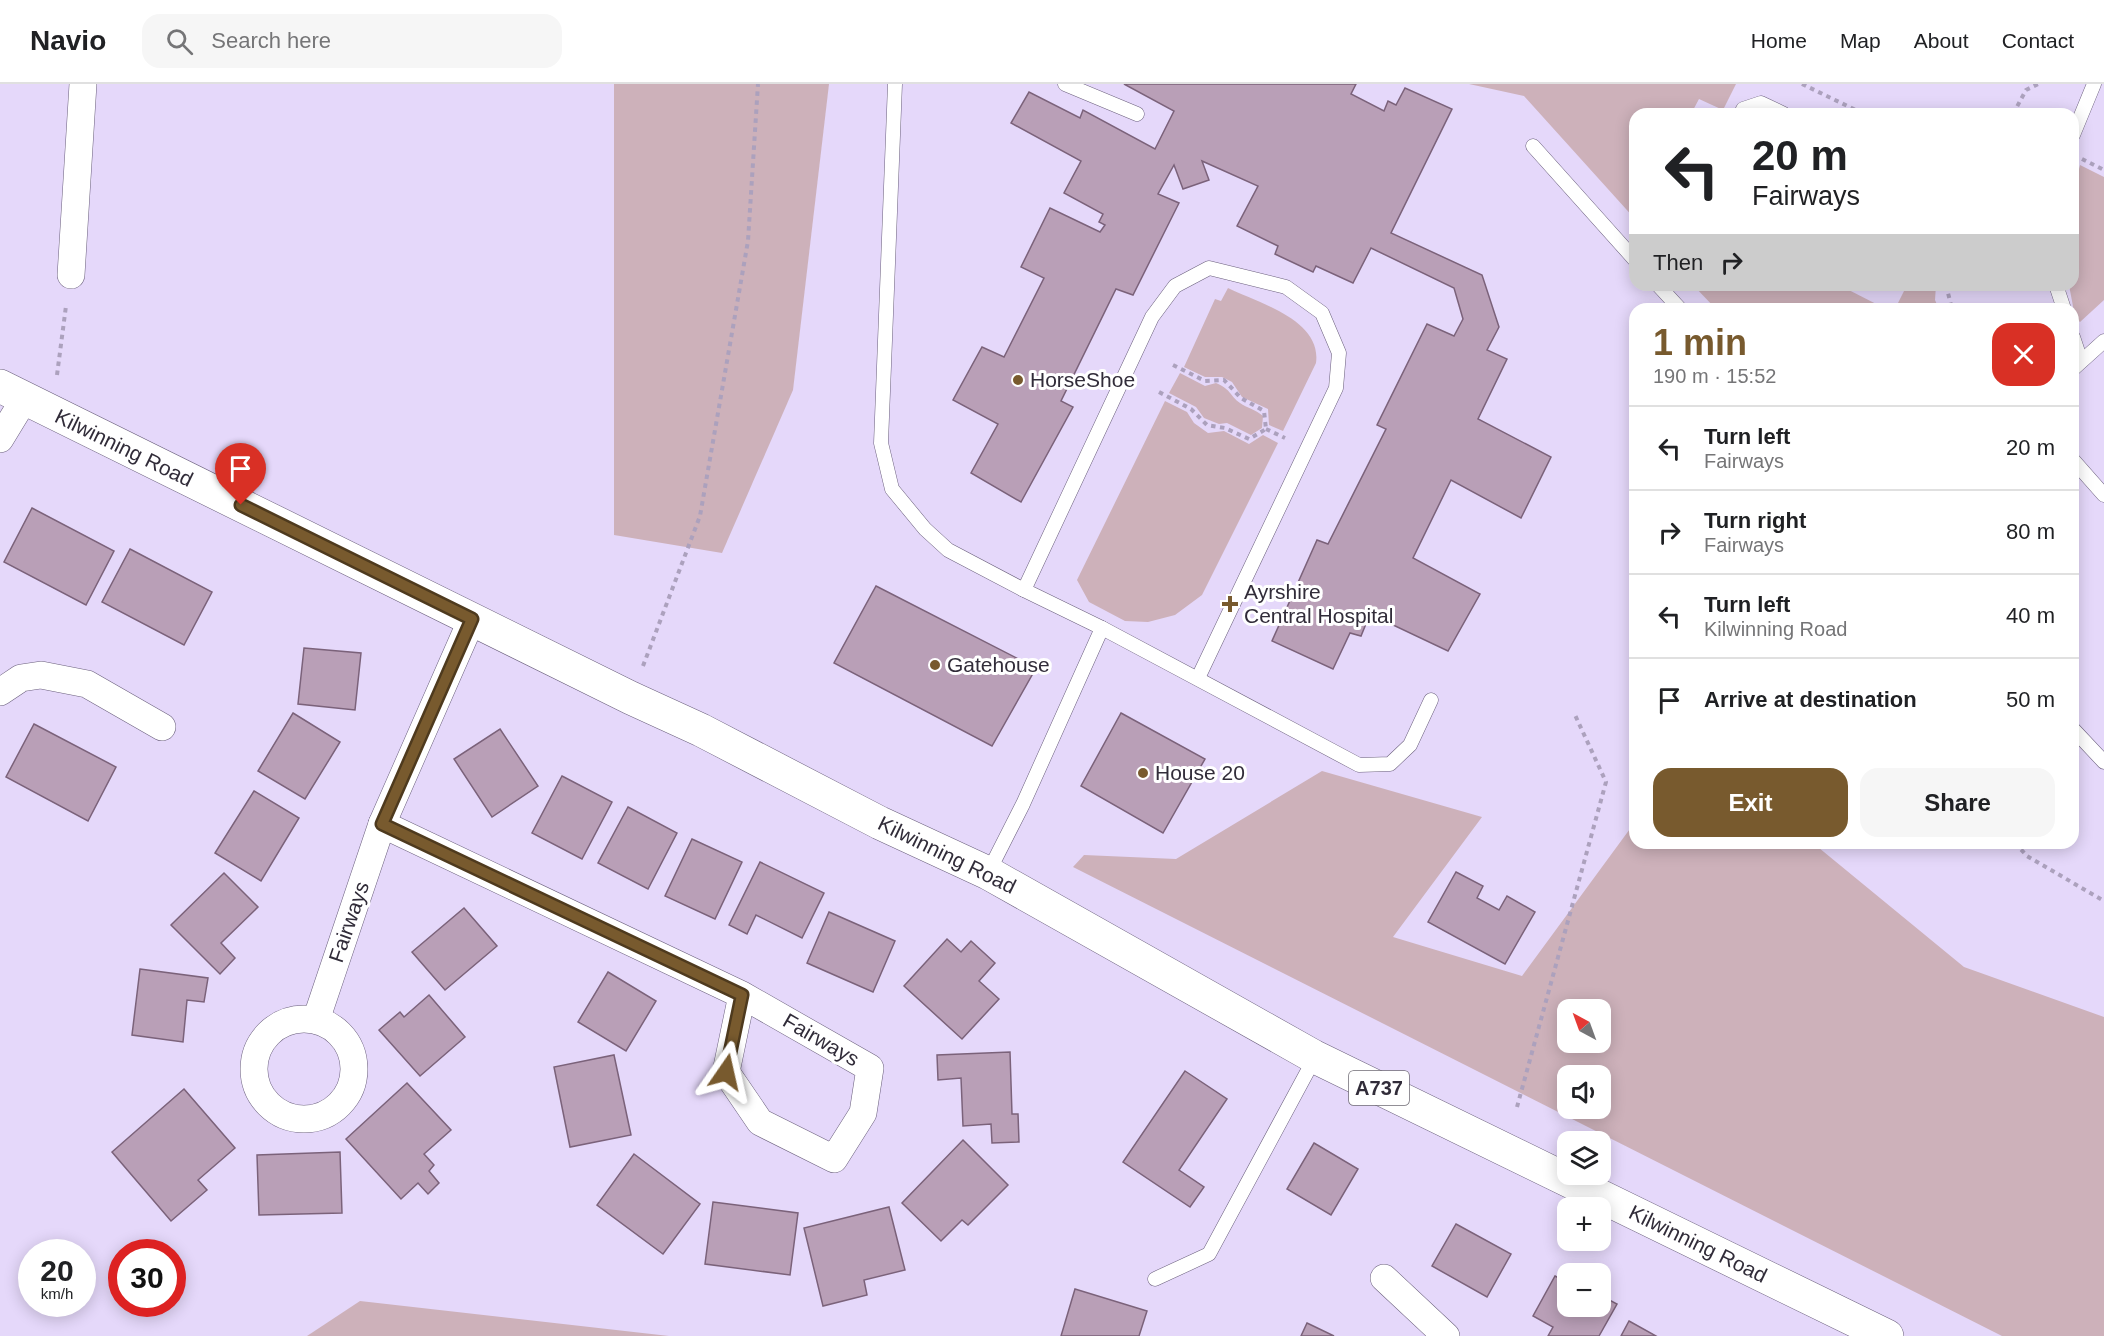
<!DOCTYPE html>
<html lang="en">
<head>
<meta charset="utf-8">
<style>
	:root { --surface:#fff; --page:#f6f6f6; --text:#202124; --muted:#757577; --line:#e0e0e0; --accent:#785a2e }
	body { margin:0; font-family:Helvetica,sans-serif; background:var(--page); color:var(--text); height:100vh; display:flex; flex-direction:column; font-size:22px; white-space:nowrap }
	* { box-sizing:border-box; margin:0 }
	p { font-size:20px; color:var(--muted) }
	.icon { flex:none; width:33px; height:33px; fill:none; stroke:currentColor; stroke-width:2; stroke-linecap:round; stroke-linejoin:round }
	.map { position:relative; flex:1; overflow:hidden }
	.side { position:absolute; left:1629px; top:219px; width:450px; height:546px; display:flex; flex-direction:column; background:var(--surface); border-radius:18px; box-shadow:0 3px 15px #0003 }
	.side>* { flex:none }
	.hud { position:absolute; left:1629px; top:24px; width:450px; height:183px; border-radius:18px; box-shadow:0 3px 15px #0003; background:#fff; color:var(--text); overflow:hidden }
	.needle { width:39px; rotate:319deg }
	.tools { position:absolute; left:1557px; top:915px; display:grid; gap:12px }
	.tools a { display:grid; place-items:center; width:54px; height:54px; border-radius:12px; background:var(--surface); box-shadow:0 3px 15px #0003; font-size:30px }
	.speed { position:absolute; left:18px; top:1155px; display:flex; gap:12px; font-size:30px; font-weight:700; text-align:center }
	.speed>* { display:grid; place-content:center; width:78px; height:78px; border-radius:50%; background:var(--surface); box-shadow:0 3px 15px #0003; line-height:1 }
	.speed small { font-size:15px; font-weight:400 }
	.speed .limit { border:9px solid #d22; background:#fff; color:#111 }
	.pin { position:absolute; display:grid; place-items:center; width:51px; height:51px; color:#fff; margin:-62px -26px; border-radius:50% 50% 50% 0; rotate:-45deg; box-shadow:0 0 6px #0007 }
	.pin .icon { rotate:45deg }
	.me { position:absolute; width:66px; margin:-33px; rotate:11deg; stroke-linejoin:round; filter:drop-shadow(0 0 4px #0008) }
	.turn { display:flex; align-items:center; gap:21px; height:126px; padding:0 24px; font-size:27px }
	.turn .icon { width:78px; height:78px; stroke-width:2.5 }
	.turn b { display:block; font-size:42px; line-height:51px }
	.then { display:flex; align-items:center; height:57px; padding:0 24px; background:#0003; gap:12px; font-size:22px }
	.round { display:grid; place-items:center; flex:none; width:63px; height:63px; border-radius:18px; background:var(--page) }
	.head { display:flex; align-items:center; justify-content:space-between; height:102px; padding:0 24px }
	h1 { font-size:36px; font-weight:800; line-height:45px; color:var(--accent) }
	.cta { display:flex; gap:12px; margin-top:auto; padding:12px 24px }
	.cta a { flex:1; height:69px; border-radius:18px; background:var(--accent); color:#fff; font-size:24px; font-weight:800; line-height:69px; text-align:center }
	.cta a+a { background:var(--page); color:var(--text) }
	ul { padding:0; list-style:none }
	li { display:flex; align-items:center; gap:18px; height:84px; padding:0 24px; border-top:2px solid var(--line) }
	li div { flex:1 }
	li b { display:block; font-size:22px }
	li em { font-style:normal }
	header { display:flex; align-items:center; gap:36px; box-sizing:border-box; height:84px; padding:0 30px; background:var(--surface); border-bottom:2px solid var(--line) }
	header strong { font-size:28px }
	nav { display:flex; gap:33px; margin-inline-start:auto; font-size:21px }
	.search { width:420px; height:54px; background:var(--page); display:flex; align-items:center; gap:15px; box-sizing:border-box; padding:0 21px; border-radius:18px; color:var(--muted); font-size:22px }
	.map>svg:first-child { display:block }
	.green { fill:#cdb1ba; fill-rule:evenodd }
	.building { fill:#b99fb7; stroke:#7b627a; stroke-width:1.5 }
	.lines { fill:none; stroke-linecap:round; stroke-linejoin:round }
	.lane-casing { stroke:#6b607d; stroke-width:15 }
	.street-casing { stroke:#6b607d; stroke-width:28 }
	.primary-casing { stroke:#6b607d; stroke-width:34 }
	.path { stroke:#aca1bd; stroke-width:4; stroke-dasharray:4.5 4.5; stroke-linecap:butt }
	.lane { stroke:#fff; stroke-width:14 }
	.street { stroke:#fff; stroke-width:27 }
	.primary { stroke:#fff; stroke-width:33 }
	.route-casing { stroke:#4e3a1e; stroke-width:15 }
	.route { stroke:#785a2e; stroke-width:10 }
	.poi-dot { fill:#785a2e; stroke:#fff; stroke-width:2 }
	.labels { text-anchor:middle; stroke-width:6; stroke-linejoin:round; paint-order:stroke }
	.shield { fill:#fff; stroke:#6f6b74; stroke-width:1.5 }
	.shield-label { font-size:20px; font-weight:bold; fill:#312c39 }
	.poi-label { font-size:21px; fill:#312c39; stroke:#fff; text-anchor:start }
	.street-label { font-size:21px; fill:#312c39; stroke:#fff }
</style>
</head>
<body>
<header>
<strong>Navio</strong>
<div class="search"><svg class="icon" aria-label="search" viewBox="0 0 24 24"><circle cx="10" cy="10" r="6"/><path d="M15 15l6 6"/></svg>Search here</div>
<nav><a>Home</a><a>Map</a><a>About</a><a>Contact</a></nav>
</header>
<div class="map">
<svg width="2104" height="1252" viewBox="0 0 2104 1252">
	<rect width="100%" height="100%" fill="#e5d8fa"/>
	<g class="green">
		<path d="M614 0H829L793 306 722 469 614 451Z"/>
		<path d="M1469 0H1736L1723 26 1699 15 1691 30H1635V135L1524 12Z"/>
		<path d="M2080 81 2104 93V216L2080 238 2075 233 2069 201H2073V109Z"/>
		<path d="M1693 201H1839L1886 225H1716Z"/>
		<path d="M1907 201H1936L1935 216 1939 225H1895Z"/>
		<path d="M1228 204C1259 219 1322 236 1316 279L1283 347 1269 341 1268 325 1242 313 1232 298 1222 293H1205L1184 283 1215 215 1221 217Z"/>
		<path d="M1180 289 1205 302 1216 299C1232 306 1229 311 1240 319 1247 324 1255 325 1263 332L1262 344 1251 351 1227 339 1219 340 1204 334 1196 323 1169 309Z"/>
		<path d="M1165 317 1187 328 1194 339 1208 349 1224 347 1249 360 1263 351 1278 359 1202 511 1175 531 1148 538 1125 537 1089 518 1077 496Z"/>
		<path d="M1322 687 1482 733 1393 853 1522 892 1635 738V759H1813L1964 883 2104 933V1252H2002L1073 783 1084 771 1176 775ZM1568 926H1600V958H1568ZM1568 992H1600V1024H1568Z"/>
		<path d="M360 1217 669 1252H307Z"/>
	</g>
	<g class="building">
		<path d="M1124 0H1356L1351 10 1384 27 1388 17 1396 21 1405 4 1452 25 1391 149 1482 191 1499 243 1487 266 1507 275 1478 335 1551 373 1521 434 1451 396 1413 474 1480 510 1448 567 1370 530 1361 552 1350 549 1333 585 1272 557 1317 456 1328 460 1386 345 1377 341 1427 240 1454 252 1463 235 1454 204 1371 164 1353 199 1316 182 1313 188 1275 170 1278 162 1237 142 1258 102 1202 77 1209 96 1183 105 1174 81 1158 110 1179 119 1133 211 1116 205 1061 317 1073 323 1021 418 971 389 998 340 953 316 982 263 1004 273 1044 194 1021 183 1050 124 1100 148 1105 141 1099 138 1103 130 1064 109 1081 77 1011 39 1029 8 1080 34 1083 26 1155 65 1174 27Z"/>
		<path d="M32 424 114 467 86 521 4 478Z"/>
		<path d="M130 465 212 508 184 561 102 518Z"/>
		<path d="M876 502 1036 584 992 662 834 579Z"/>
		<path d="M304 564 361 569 355 626 298 620Z"/>
		<path d="M293 629 340 658 305 715 258 687Z"/>
		<path d="M1121 629 1205 675 1163 749 1081 702Z"/>
		<path d="M34 640 116 683 88 737 6 693Z"/>
		<path d="M500 645 538 702 492 733 454 675Z"/>
		<path d="M562 692 612 718 582 775 532 749Z"/>
		<path d="M254 707 299 734 261 797 215 769Z"/>
		<path d="M628 723 677 749 648 805 598 779Z"/>
		<path d="M692 755 742 778 715 835 665 812Z"/>
		<path d="M760 778 824 809 802 854 756 831 747 850 729 841Z"/>
		<path d="M1456 788 1483 802 1477 814 1499 826 1507 812 1535 828 1505 880 1428 838Z"/>
		<path d="M224 789 258 823 221 859 235 874 220 890 171 841Z"/>
		<path d="M464 824 497 862 445 906 412 868Z"/>
		<path d="M829 828 895 857 873 908 807 879Z"/>
		<path d="M947 855 961 868 971 857 995 879 979 897 999 915 962 955 904 902Z"/>
		<path d="M140 885 208 894 204 918 187 916 183 958 132 951Z"/>
		<path d="M608 888 656 917 626 967 578 938Z"/>
		<path d="M429 911 465 953 420 992 379 946 400 928 404 933Z"/>
		<path d="M1010 968 1012 1030H1018L1019 1058 992 1059 991 1040 963 1042 961 994 938 996 937 971Z"/>
		<path d="M614 971 631 1051 570 1063 554 983Z"/>
		<path d="M1185 987 1227 1015 1179 1086 1204 1103 1190 1123 1123 1078Z"/>
		<path d="M407 999 451 1046 424 1070 434 1081 429 1087 439 1099 428 1110 418 1099 401 1115 346 1055Z"/>
		<path d="M184 1005 235 1064 198 1096 207 1106 171 1137 112 1068Z"/>
		<path d="M963 1056 1008 1101 968 1141 962 1136 941 1157 902 1119Z"/>
		<path d="M1314 1059 1358 1085 1331 1131 1287 1105Z"/>
		<path d="M340 1068 342 1129 259 1131 257 1071Z"/>
		<path d="M634 1070 700 1120 663 1170 597 1121Z"/>
		<path d="M713 1118 798 1129 790 1191 705 1180Z"/>
		<path d="M889 1123 905 1186 864 1196 867 1211 823 1222 804 1144Z"/>
		<path d="M1456 1140 1511 1170 1487 1213 1432 1182Z"/>
		<path d="M1555 1192 1568 1199V1222H1600V1211L1617 1220 1599 1252H1548L1553 1243 1533 1232Z"/>
		<path d="M1075 1205 1147 1227 1139 1252H1061Z"/>
		<path d="M1629 1237 1656 1252H1621Z"/>
		<path d="M1307 1239 1334 1252H1301Z"/>
	</g>
	<g class="lines">
		<g class="lane-casing">
			<g id="lane">
				<path d="M895 0 881 359 892 405 925 445 948 466 1024 506 1102 544 1023 720 988 789"/>
				<path d="M1065 0 1137 30"/>
				<path d="M1741 30 1743 25 1761 19 1784 30"/>
				<path d="M2073 51 2094 0"/>
				<path d="M1533 62 1635 176"/>
				<path d="M1658 201 1680 225"/>
				<path d="M2056 201 2064 225"/>
				<path d="M2073 253 2081 277"/>
				<path d="M2073 285 2104 257"/>
				<path d="M2073 376 2104 411"/>
				<path d="M1024 506 1152 233 1175 202 1209 184 1286 203 1322 229 1339 269 1336 304 1198 594"/>
				<path d="M1102 544 1359 681 1390 680 1410 661 1431 616"/>
				<path d="M2073 645 2104 678"/>
				<path d="M1155 1195 1209 1170 1312 979 1313 972"/>
			</g>
		</g>
		<g class="street-casing">
			<g id="street">
				<path d="M71 191 83 0"/>
				<path d="M0 355 25 314"/>
				<path d="M0 608 21 594 41 591 87 600 162 643"/>
				<path d="M382 740 742 911 870 984 863 1029 834 1075 760 1038 726 988 742 911"/>
				<circle cx="304" cy="985" r="50"/>
				<path d="M316 936 382 740 472 535"/>
				<path d="M1384 1194 1446 1252"/>
			</g>
		</g>
		<g class="primary-casing">
			<path id="primary" d="M0 302 631 614 701 646 880 739 988 789 1313 972 1887 1252"/>
		</g>
		<g class="path">
			<path d="M1802 0 1864 30"/>
			<path d="M2013 30 2026 6 2038 0"/>
			<path d="M2082 75 2104 86"/>
			<path d="M1946 201 1952 225"/>
			<path d="M1173 281 1205 297 1224 296 1241 314 1264 327 1266 345"/>
			<path d="M57 291 66 222"/>
			<path d="M1159 308 1191 325 1207 341 1225 344 1249 355 1266 345"/>
			<path d="M1266 345 1285 354"/>
			<path d="M643 582 700 432 748 157 758 0"/>
			<path d="M2015 759 2027 772 2104 817"/>
			<path d="M1517 1023 1606 698 1575 631"/>
		</g>
		<use href="#lane" class="lane"/>
		<use href="#street" class="street"/>
		<use href="#primary" class="primary"/>
	</g>
	<g class="lines">
		<g class="route-casing">
			<path id="route" d="M241 421 472 535 382 740 742 911 726 988"/>
		</g>
		<use href="#route" class="route"/>
	</g>
	<g class="poi-dot">
		<circle cx="1018" cy="296" r="6"/>
		<path d="M1227 511h6v6h6v6h-6v6h-6v-6h-6v-6h6z"/>
		<circle cx="935" cy="581" r="6"/>
		<circle cx="1143" cy="689" r="6"/>
	</g>
	<g class="labels">
		<rect class="shield" x="1349" y="987" width="60" height="34" rx="4.5"/>
		<g class="shield-label">
			<text x="1379" y="1011">A737</text>
		</g>
		<g class="poi-label">
			<text x="1030" y="303">HorseShoe</text>
			<text x="1244" y="515">Ayrshire<tspan x="1244" dy="24">Central Hospital</tspan></text>
			<text x="947" y="588">Gatehouse</text>
			<text x="1155" y="696">House 20</text>
		</g>
		<g class="street-label">
			<text transform="translate(124 364) rotate(26)" y="7">Kilwinning Road</text>
			<text transform="translate(947 771) rotate(26)" y="7">Kilwinning Road</text>
			<text transform="translate(349 838) rotate(-71)" y="7">Fairways</text>
			<text transform="translate(821 956) rotate(30)" y="7">Fairways</text>
			<text transform="translate(1698 1160) rotate(26)" y="7">Kilwinning Road</text>
		</g>
	</g>
</svg>
<div class="tools">
<a><svg class="needle" viewBox="-14 -14 28 28"><path d="M0-13l5 13h-10z" fill="#e53935"/><path d="M0 13l5-13h-10z" fill="#757577"/></svg></a>
<a><svg class="icon" aria-label="sound" viewBox="0 0 24 24"><path d="M4 9h4l5-4v14l-5-4H4zM17 9q2 3 0 6"/></svg></a>
<a><svg class="icon" aria-label="layers" viewBox="0 0 24 24"><path d="M12 4l9 5-9 5-9-5zM3 14l9 5 9-5"/></svg></a>
<a>+</a>
<a>−</a>
</div>
<div class="speed"><div>20<small>km/h</small></div><div class="limit">30</div></div>
<div class="pin" style="left:241px;top:421px;background:#d93025"><svg class="icon" aria-label="arrive" viewBox="0 0 24 24"><path d="M6 21V4h12l-3 4 3 4H6"/></svg></div>
<svg class="me" style="left:726px;top:988px" viewBox="-20 -20 40 40"><path d="M0-17L14 15 0 8-14 15z" fill="#785a2e" stroke="#fff" stroke-width="4"/></svg>
<div class="hud">
<div class="turn"><svg class="icon" aria-label="left" viewBox="0 0 24 24"><path d="M17 20v-9H6M10 6l-5 5 5 5"/></svg><div><b>20 m</b>Fairways</div></div>
<div class="then">Then<svg class="icon" aria-label="right" viewBox="0 0 24 24"><path d="M7 20v-9h11M14 6l5 5-5 5"/></svg></div>
</div>
<section class="side">
<div class="head"><div><h1>1 min</h1><p>190 m · 15:52</p></div><a class="round" style="background:#d93025;color:#fff"><svg class="icon" aria-label="close" viewBox="0 0 24 24"><path d="M6 6l12 12M18 6L6 18"/></svg></a></div>
<ul>
<li><svg class="icon" aria-label="left" viewBox="0 0 24 24"><path d="M17 20v-9H6M10 6l-5 5 5 5"/></svg><div><b>Turn left</b><p>Fairways</p></div><em>20 m</em></li>
<li><svg class="icon" aria-label="right" viewBox="0 0 24 24"><path d="M7 20v-9h11M14 6l5 5-5 5"/></svg><div><b>Turn right</b><p>Fairways</p></div><em>80 m</em></li>
<li><svg class="icon" aria-label="left" viewBox="0 0 24 24"><path d="M17 20v-9H6M10 6l-5 5 5 5"/></svg><div><b>Turn left</b><p>Kilwinning Road</p></div><em>40 m</em></li>
<li><svg class="icon" aria-label="arrive" viewBox="0 0 24 24"><path d="M6 21V4h12l-3 4 3 4H6"/></svg><div><b>Arrive at destination</b></div><em>50 m</em></li>
</ul>
<div class="cta"><a>Exit</a><a>Share</a></div>
</section>
</div>
</body>
</html>
